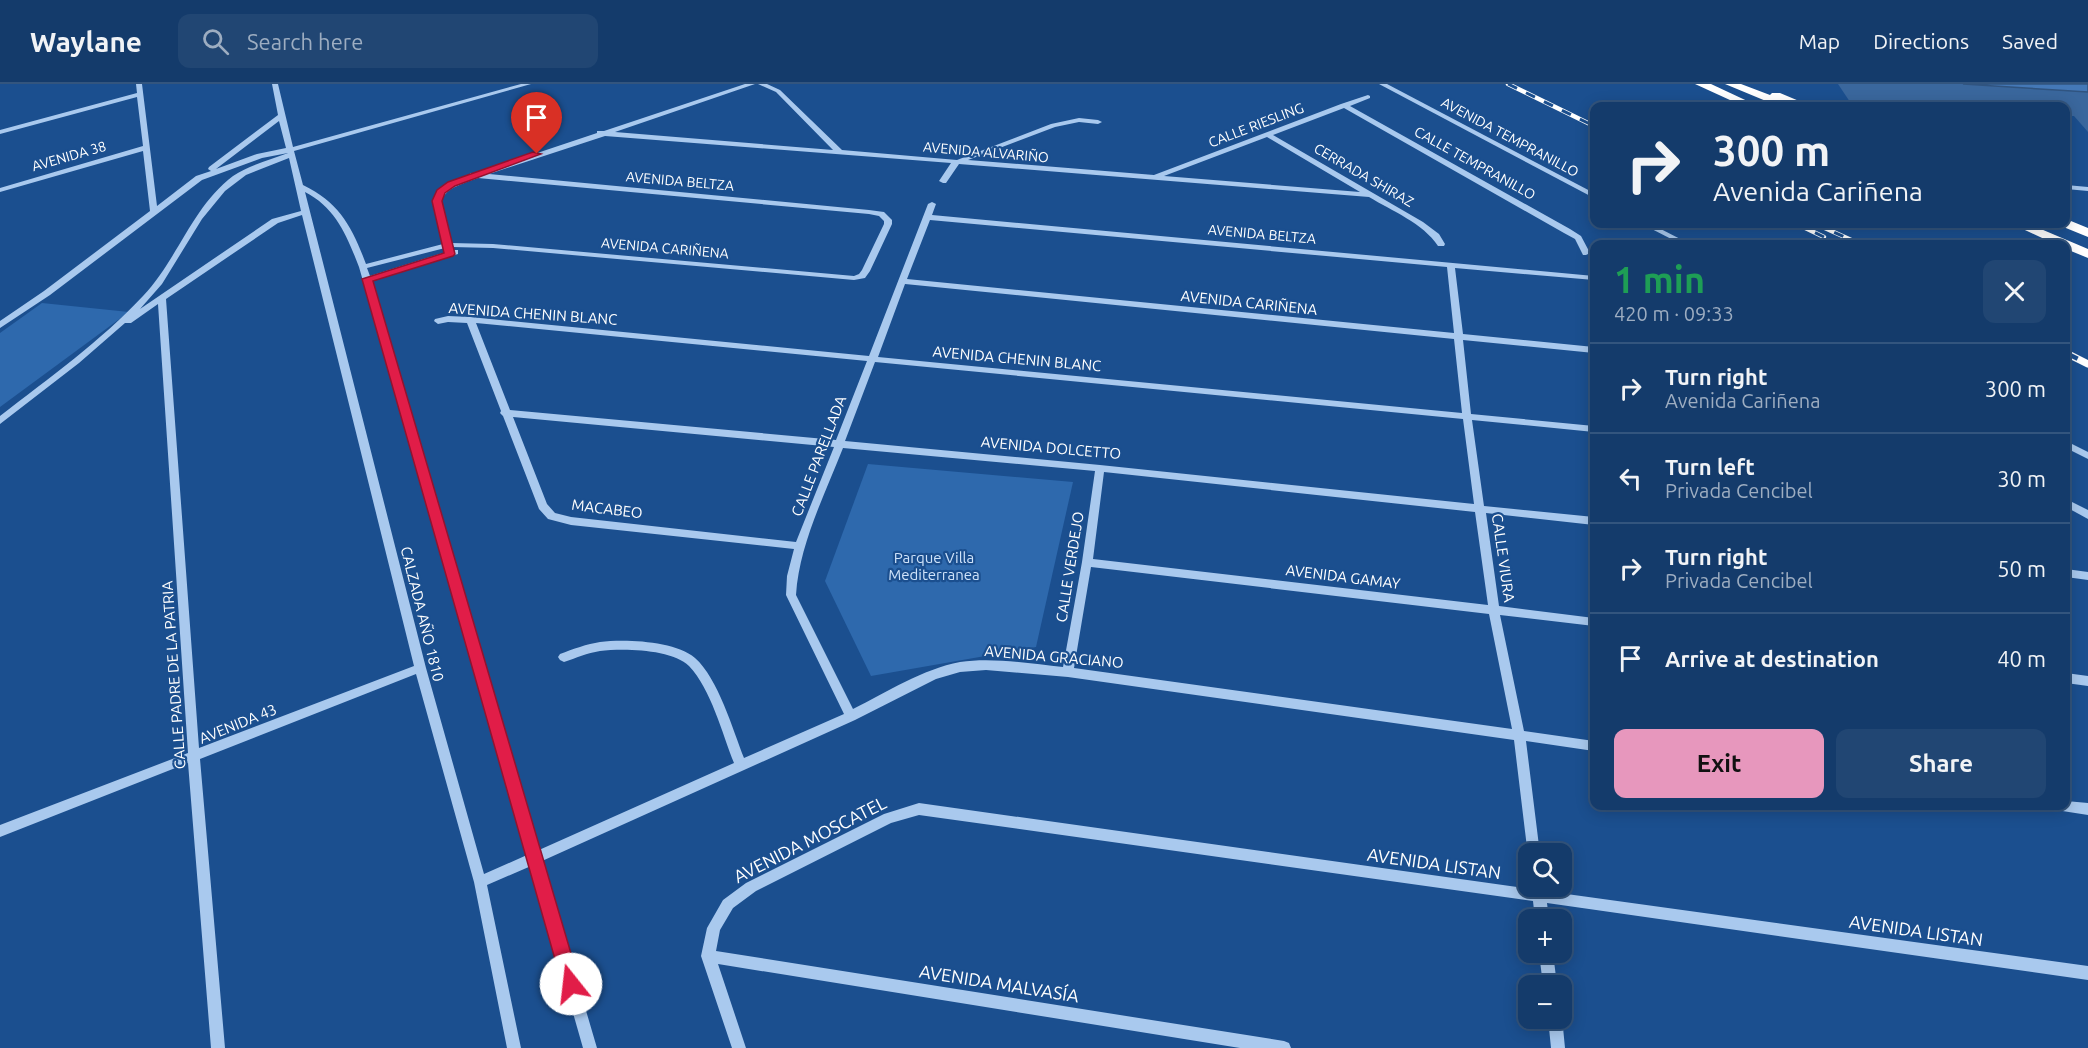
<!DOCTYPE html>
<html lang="en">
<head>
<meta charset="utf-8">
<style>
	:root { --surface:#143b6b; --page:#214673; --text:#f1f3f6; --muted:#9dadc1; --line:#33557e; --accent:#e797bd }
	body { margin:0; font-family:Ubuntu,sans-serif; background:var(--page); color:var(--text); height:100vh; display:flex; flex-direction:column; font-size:22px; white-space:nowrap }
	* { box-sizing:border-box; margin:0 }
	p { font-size:20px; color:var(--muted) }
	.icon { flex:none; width:33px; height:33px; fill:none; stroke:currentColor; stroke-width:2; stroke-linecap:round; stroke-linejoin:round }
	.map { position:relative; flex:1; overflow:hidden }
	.panel { position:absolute; left:1590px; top:156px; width:480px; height:570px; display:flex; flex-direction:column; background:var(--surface); border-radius:12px; box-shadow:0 3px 15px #0003,0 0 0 2px var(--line) }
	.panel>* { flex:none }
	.guide { position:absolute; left:1590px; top:18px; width:480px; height:126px; border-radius:12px; box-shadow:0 3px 15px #0003,0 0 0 2px var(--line); background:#143b6b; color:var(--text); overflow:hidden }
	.tools { position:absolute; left:1518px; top:759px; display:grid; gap:12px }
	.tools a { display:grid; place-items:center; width:54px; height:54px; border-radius:12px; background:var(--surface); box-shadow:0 3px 15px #0003,0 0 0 2px var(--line); font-size:30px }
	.pin { position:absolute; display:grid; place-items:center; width:51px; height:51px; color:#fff; margin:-62px -26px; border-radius:50% 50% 50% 0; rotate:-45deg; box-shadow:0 0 6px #0007 }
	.pin .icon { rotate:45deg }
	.me { position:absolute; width:66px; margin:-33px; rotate:344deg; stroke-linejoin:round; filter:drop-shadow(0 0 4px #0008) }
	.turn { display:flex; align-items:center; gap:21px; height:126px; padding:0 24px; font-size:27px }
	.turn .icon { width:78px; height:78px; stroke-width:2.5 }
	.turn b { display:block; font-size:42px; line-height:51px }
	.round { display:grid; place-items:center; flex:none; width:63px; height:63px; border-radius:12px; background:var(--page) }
	.overview { display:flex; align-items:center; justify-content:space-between; height:102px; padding:0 24px }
	h1 { font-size:36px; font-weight:700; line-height:45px; color:#1e9e55 }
	.primary-button { display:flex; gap:12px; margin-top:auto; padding:12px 24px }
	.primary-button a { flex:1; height:69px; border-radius:12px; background:var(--accent); color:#111; font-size:24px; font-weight:700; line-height:69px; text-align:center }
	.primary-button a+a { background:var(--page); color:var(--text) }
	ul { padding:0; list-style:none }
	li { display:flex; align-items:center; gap:18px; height:90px; padding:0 24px; border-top:2px solid var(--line) }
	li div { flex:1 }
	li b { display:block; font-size:22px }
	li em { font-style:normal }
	header { display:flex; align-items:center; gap:36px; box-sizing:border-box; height:84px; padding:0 30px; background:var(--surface); border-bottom:2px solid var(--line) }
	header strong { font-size:28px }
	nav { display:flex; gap:33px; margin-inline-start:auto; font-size:21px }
	.search { width:420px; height:54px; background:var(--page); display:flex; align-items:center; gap:15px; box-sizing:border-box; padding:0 21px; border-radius:12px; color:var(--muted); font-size:22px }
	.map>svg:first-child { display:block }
	.green { fill:#2e69ad }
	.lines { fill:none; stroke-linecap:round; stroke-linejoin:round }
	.minor { fill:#a9c9ee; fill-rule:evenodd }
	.highway { fill:#fff; fill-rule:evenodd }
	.rail-far1-casing { stroke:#fff; stroke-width:4.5 }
	.rail-casing { stroke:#fff; stroke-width:7 }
	.rail-far1 { stroke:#1b4f8f; stroke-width:3; stroke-dasharray:10; stroke-linecap:butt }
	.rail { stroke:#1b4f8f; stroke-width:4.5; stroke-dasharray:13; stroke-linecap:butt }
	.wall { fill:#3a679d }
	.building { fill:#4478b7; stroke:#305480; stroke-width:1.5 }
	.route { fill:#e11d48; stroke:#92132f; stroke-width:1.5 }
	.labels { text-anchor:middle; stroke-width:4.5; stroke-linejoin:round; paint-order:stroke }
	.far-street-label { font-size:14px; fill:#fff; stroke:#1b4f8f }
	.street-label { font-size:15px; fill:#fff; stroke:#1b4f8f }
	.park-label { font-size:15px; fill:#cfe3fa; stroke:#1b4f8f }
	.near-street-label { font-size:18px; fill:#fff; stroke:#1b4f8f }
</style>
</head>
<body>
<header>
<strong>Waylane</strong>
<div class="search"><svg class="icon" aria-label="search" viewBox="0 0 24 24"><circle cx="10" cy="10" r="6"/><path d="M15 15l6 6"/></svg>Search here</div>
<nav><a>Map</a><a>Directions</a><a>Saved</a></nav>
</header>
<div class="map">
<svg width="2088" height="964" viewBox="0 0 2088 964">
	<rect width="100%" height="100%" fill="#1b4f8f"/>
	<g class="green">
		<path d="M42 219 129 228 0 323V249Z"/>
		<path d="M868 380 1073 398 1036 563 871 592 825 497Z"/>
	</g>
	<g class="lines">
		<g class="minor">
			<path d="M136 0H142L157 122 196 92 211 87 208 85 209 83 278 31 272 0H278L293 63 521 0H531L294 67 303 101C340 119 352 143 366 180L443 160C433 118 422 107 470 92V89H477L597 49V47H604L745 0H755L615 48 833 66 776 8 758 0H767L780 6 842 66 957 76 1051 40 1079 34 1098 36 1102 38 1098 40 1079 38 1055 43 968 76 1154 91 1341 20 1368 11 1370 12V14L1350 22 1570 145 1581 152 1590 169 1586 171H1583L1575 155 1564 149 1344 24 1273 51 1423 138 1439 150 1445 160 1444 162H1438C1423 139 1392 127 1369 113L959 80 946 99H943L939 97 951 79 605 52 489 90 869 126 884 128 892 136V140L870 187 865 194 854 196 493 164 452 163 453 166H458V170L371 196 539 766 734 679C722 649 711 605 689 582 672 565 623 564 600 567 587 569 576 574 564 578L560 576 558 573 560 570C573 565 587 560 600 558 626 555 675 557 695 574 718 594 733 646 744 674L844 630 786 511 787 492 794 465 571 441 548 435 539 425 503 332 500 329 501 327 467 239 448 238 438 240 434 237 435 235 448 232 470 233 869 272 928 120 932 118 936 120 932 131 1594 192V196L1455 184 1463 250 1594 263V269L1463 256 1471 330 1594 342V348L1472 336 1484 422 1594 433V441L1486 429 1499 522 1594 534V542L1500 531 1524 647 1594 657V667L1526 657 1540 770H1528V772L1514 656 1068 593 986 586 960 588 936 595 855 636 542 777 597 964H583L531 782 487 801 521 964H507L474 798 416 590 200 675 225 964H211L188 679 0 753V741L188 669 158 220 131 239H125L79 279 0 340V332C49 294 101 257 143 212 178 175 192 123 233 92 249 81 270 76 288 69L262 74 202 96 50 211 0 244V237L44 207 150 127 143 67 0 108V104L143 62 137 13 0 50V46L137 9ZM279 37 286 64 257 70 216 85ZM1267 53 1360 108 1164 92ZM289 74 301 127 272 135 140 225 162 200 202 135 225 107 246 91ZM478 94 869 130 879 132 884 137V140L862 186 859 190 854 192 493 160 451 159C440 115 430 110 478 94ZM305 108C336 124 347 152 359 183L527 771 484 790 426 584ZM302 131 414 582 199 664 166 215 278 139ZM930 136 1447 183 1454 249 907 195ZM445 164 446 168 370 192 367 184ZM905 200 1454 255 1462 329 878 273ZM476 239 867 277 836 356 510 326ZM875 278 1463 335 1474 420 1100 381 845 357ZM513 333 834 363 796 458 571 433 555 429 547 420ZM843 364 1095 387 1082 478 1063 583C1030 580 994 573 960 578 923 585 887 608 853 625L796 511C799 461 825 410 843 364ZM1104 388 1475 428 1488 521 1093 475ZM1091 483 1489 530 1512 645 1074 584Z"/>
			<path d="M1379 0H1387L1594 109V114Z"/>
			<path d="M2066 101 2088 103V107L2066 105Z"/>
			<path d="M1642 140H1651L1690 160H1681Z"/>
			<path d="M2066 357 2088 368V375L2066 364Z"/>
			<path d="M2066 415 2088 426V435L2066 423Z"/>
			<path d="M2066 485 2088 488V496L2066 493Z"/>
			<path d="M2066 589 2088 592V602L2066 599Z"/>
			<path d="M2066 717 2088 719V731L2056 726 2054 722H2066Z"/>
			<path d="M919 719 1532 805V802H1545V807L2088 882V896L1547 819 1549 836H1535L1533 817 919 731 891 739 756 807 733 824 720 846 716 867 1284 957 1289 959 1291 964H1240L718 880 746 964H732L701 872 707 844 723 816 746 799 884 730Z"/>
			<path d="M1539 868H1553L1557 902H1543Z"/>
			<path d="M1562 933 1565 964H1551L1548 934H1562Z"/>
		</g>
		<g class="highway">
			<path d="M1695 0H1711L1758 22H1743Z"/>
			<path d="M1725 0H1741L1770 11 1772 9H1780L1811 22H1778Z"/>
			<path d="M2066 135 2088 144V153L2061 142 2060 140H2066Z"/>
			<path d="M2012 140H2029L2088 165V174L2066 165V160H2055Z"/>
		</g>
		<g class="rail-far1-casing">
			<g id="rail-far1">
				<path d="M1508 0 1594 42"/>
				<path d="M1797 140 1824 153"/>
				<path d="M1816 140 1860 160"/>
			</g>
		</g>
		<g class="rail-casing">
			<path id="rail" d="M2066 269 2088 280"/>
		</g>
		<use href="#rail-far1" class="rail-far1"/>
		<use href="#rail" class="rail"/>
	</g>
	<path class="wall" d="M1838 0H2088V48L2074 32H2066V22H1923L1850 18Z"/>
	<path class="building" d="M1963 0H2088V8Z"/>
	<path class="route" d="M533 68 541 70 455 102 445 109 442 117 455 170 453 172 373 197 580 900 578 906 571 909 565 906 562 900 362 195 444 169 432 117 437 106 448 98Z"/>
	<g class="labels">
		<g class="far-street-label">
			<text transform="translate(1256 41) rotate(-21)" y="5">CALLE RIESLING</text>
			<text transform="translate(1510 53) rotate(28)" y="5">AVENIDA TEMPRANILLO</text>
			<text transform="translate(986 68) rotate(5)" y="5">AVENIDA ALVARIÑO</text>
			<text transform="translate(69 72) rotate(-16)" y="5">AVENIDA 38</text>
			<text transform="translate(1475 79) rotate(29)" y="5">CALLE TEMPRANILLO</text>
			<text transform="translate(1364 91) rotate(30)" y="5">CERRADA SHIRAZ</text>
			<text transform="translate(680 97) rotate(5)" y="5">AVENIDA BELTZA</text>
			<text transform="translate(1262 150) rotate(5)" y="5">AVENIDA BELTZA</text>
			<text transform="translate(665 164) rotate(5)" y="5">AVENIDA CARIÑENA</text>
		</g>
		<g class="street-label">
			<text transform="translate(1249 219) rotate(6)" y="5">AVENIDA CARIÑENA</text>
			<text transform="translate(533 230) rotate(4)" y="5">AVENIDA CHENIN BLANC</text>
			<text transform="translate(1017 275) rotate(5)" y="5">AVENIDA CHENIN BLANC</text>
			<text transform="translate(1051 364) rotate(5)" y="5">AVENIDA DOLCETTO</text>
			<text transform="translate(819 372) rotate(-69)" y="5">CALLE PARELLADA</text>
			<text transform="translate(607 425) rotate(7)" y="5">MACABEO</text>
			<text transform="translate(1503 474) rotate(82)" y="5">CALLE VIURA</text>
			<text transform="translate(1070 483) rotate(-81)" y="5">CALLE VERDEJO</text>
			<text transform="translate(1343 493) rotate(7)" y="5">AVENIDA GAMAY</text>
			<text transform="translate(422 530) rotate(76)" y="5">CALZADA AÑO 1810</text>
			<text transform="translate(1054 573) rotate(5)" y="5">AVENIDA GRACIANO</text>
			<text transform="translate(174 591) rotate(-94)" y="5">CALLE PADRE DE LA PATRIA</text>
			<text transform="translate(238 640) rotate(-22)" y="5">AVENIDA 43</text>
		</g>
		<g class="park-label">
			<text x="934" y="479">Parque Villa<tspan x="934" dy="17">Mediterranea</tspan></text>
		</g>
		<g class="near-street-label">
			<text transform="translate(810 756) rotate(-27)" y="6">AVENIDA MOSCATEL</text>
			<text transform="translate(1434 780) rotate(8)" y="6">AVENIDA LISTAN</text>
			<text transform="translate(1916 847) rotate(8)" y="6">AVENIDA LISTAN</text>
			<text transform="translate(999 900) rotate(9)" y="6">AVENIDA MALVASÍA</text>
		</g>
	</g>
</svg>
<div class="tools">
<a><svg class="icon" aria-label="search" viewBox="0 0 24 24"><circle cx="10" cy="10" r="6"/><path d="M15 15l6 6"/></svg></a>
<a>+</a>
<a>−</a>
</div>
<div class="pin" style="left:537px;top:70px;background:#d93025"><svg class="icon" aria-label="arrive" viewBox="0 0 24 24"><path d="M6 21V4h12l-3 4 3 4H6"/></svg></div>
<svg class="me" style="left:571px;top:900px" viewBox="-20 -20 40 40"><circle r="19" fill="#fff"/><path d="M0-13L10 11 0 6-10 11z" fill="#e11d48"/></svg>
<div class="guide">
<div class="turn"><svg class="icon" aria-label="right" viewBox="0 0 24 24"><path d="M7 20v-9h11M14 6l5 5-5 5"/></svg><div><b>300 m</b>Avenida Cariñena</div></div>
</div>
<section class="panel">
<div class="overview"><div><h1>1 min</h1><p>420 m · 09:33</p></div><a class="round"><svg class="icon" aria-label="close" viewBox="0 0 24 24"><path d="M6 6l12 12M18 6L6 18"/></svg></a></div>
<ul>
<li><svg class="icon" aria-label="right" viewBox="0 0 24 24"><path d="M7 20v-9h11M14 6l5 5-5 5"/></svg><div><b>Turn right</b><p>Avenida Cariñena</p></div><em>300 m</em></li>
<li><svg class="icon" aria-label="left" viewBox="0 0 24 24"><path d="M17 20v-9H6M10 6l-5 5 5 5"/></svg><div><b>Turn left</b><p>Privada Cencibel</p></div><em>30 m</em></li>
<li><svg class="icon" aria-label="right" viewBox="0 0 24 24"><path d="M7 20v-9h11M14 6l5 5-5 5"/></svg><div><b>Turn right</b><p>Privada Cencibel</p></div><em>50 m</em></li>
<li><svg class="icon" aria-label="arrive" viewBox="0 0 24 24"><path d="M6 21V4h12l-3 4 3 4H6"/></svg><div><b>Arrive at destination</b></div><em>40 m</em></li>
</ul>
<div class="primary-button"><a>Exit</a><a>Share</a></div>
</section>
</div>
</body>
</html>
